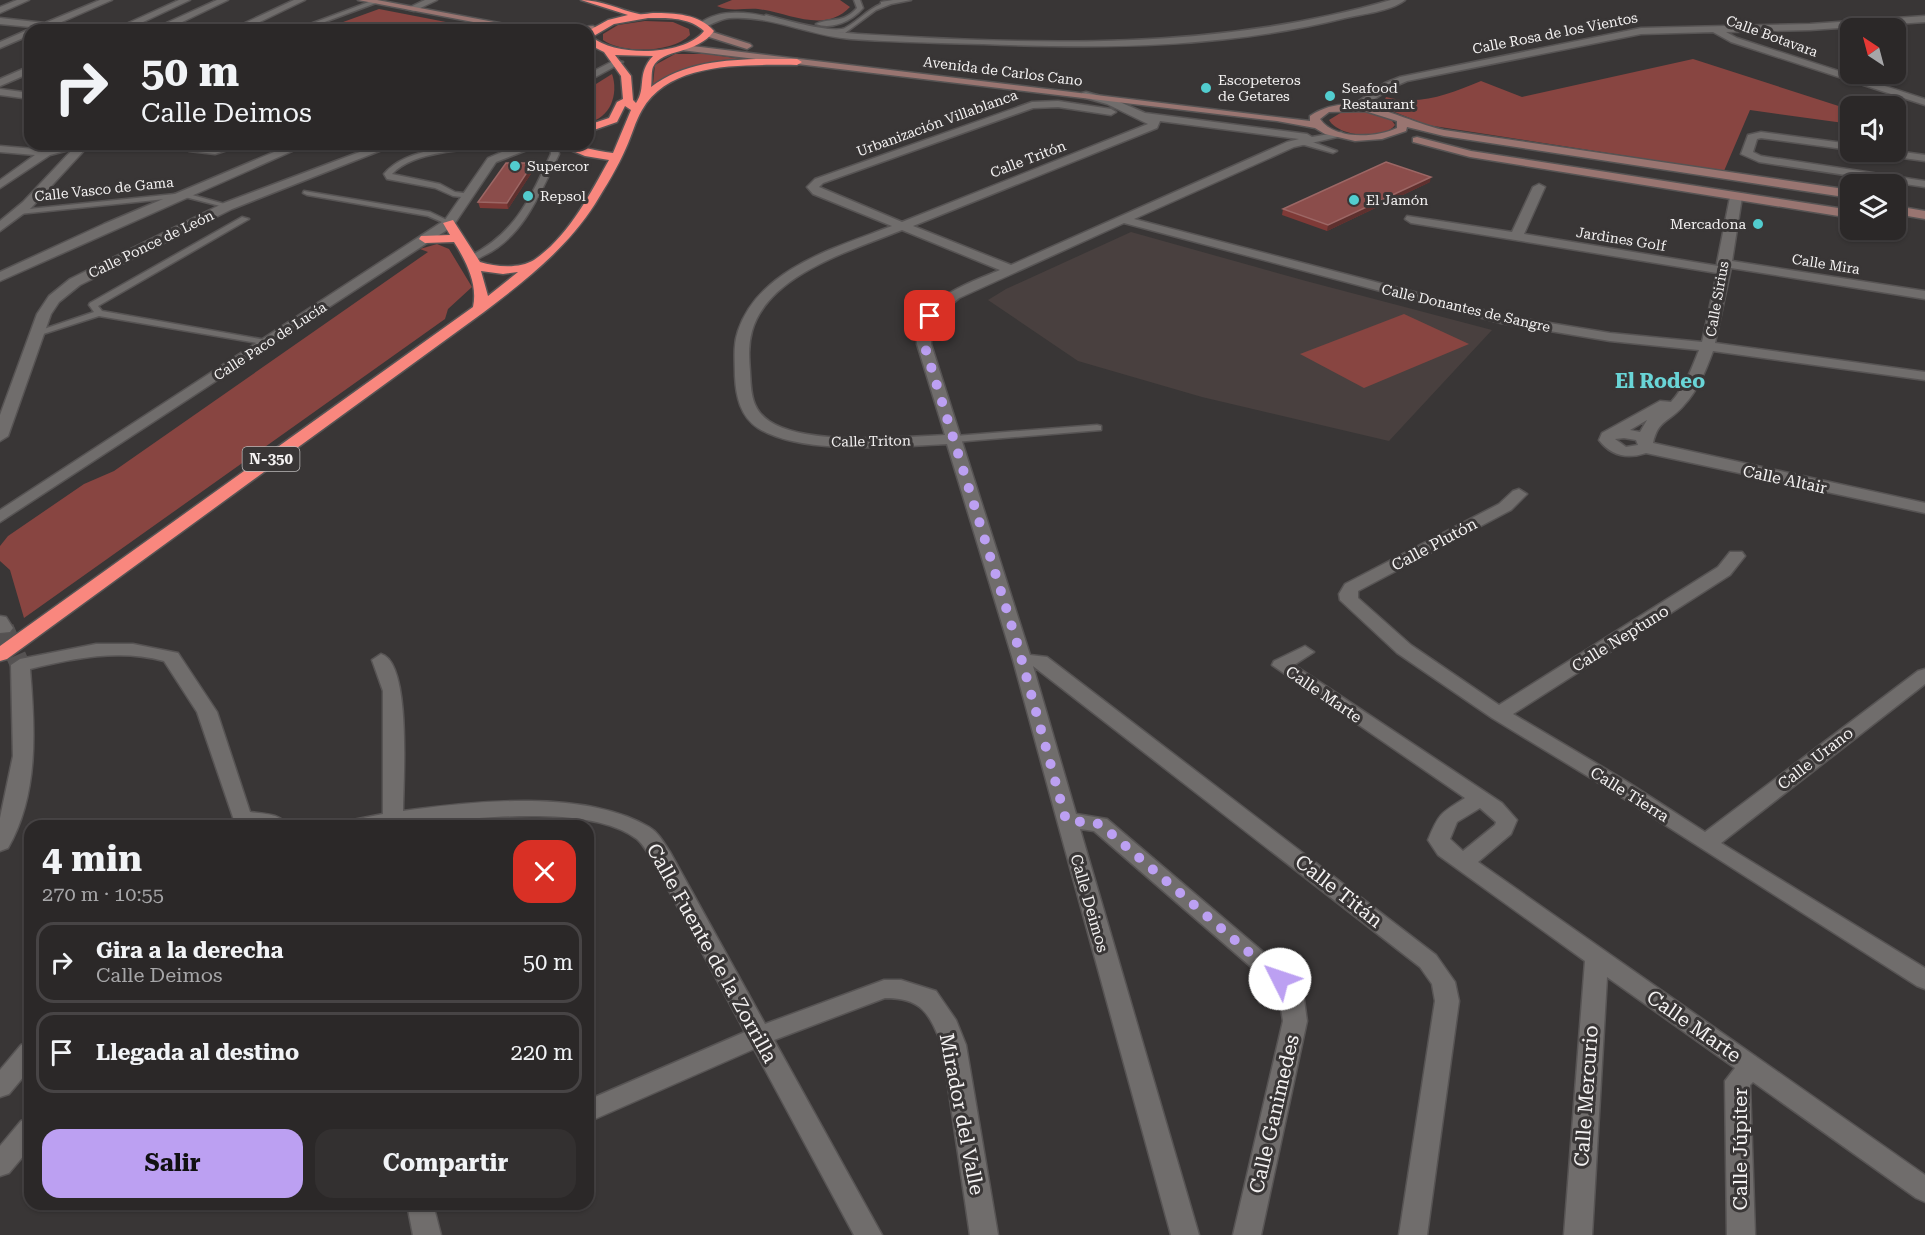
<!DOCTYPE html>
<html lang="es">
<head>
<meta charset="utf-8">
<style>
	:root { --surface:#2b2828; --page:#333030; --text:#f1f3f6; --muted:#a6a6a8; --line:#474445; --accent:#bca0f2 }
	body { margin:0; font-family:"Roboto Serif",serif; background:var(--page); color:var(--text); height:100vh; display:flex; flex-direction:column; font-size:22px; white-space:nowrap }
	* { box-sizing:border-box; margin:0 }
	p { font-size:20px; color:var(--muted) }
	.icon { flex:none; width:33px; height:33px; fill:none; stroke:currentColor; stroke-width:2; stroke-linecap:round; stroke-linejoin:round }
	.map { position:relative; flex:1; overflow:hidden }
	.details { position:absolute; left:24px; top:820px; width:570px; height:390px; display:flex; flex-direction:column; background:var(--surface); border-radius:18px; box-shadow:0 2px 4px #0004,0 0 0 2px var(--line) }
	.details>* { flex:none }
	.top-card { position:absolute; left:24px; top:24px; width:570px; height:126px; border-radius:18px; box-shadow:0 2px 4px #0004,0 0 0 2px var(--line); background:#2b2828; color:var(--text); overflow:hidden }
	.needle { width:39px; rotate:324deg }
	.controls { position:absolute; left:1840px; top:18px; display:grid; gap:12px }
	.controls a { display:grid; place-items:center; width:66px; height:66px; border-radius:12px; background:var(--surface); box-shadow:0 2px 4px #0004,0 0 0 2px var(--line); font-size:30px }
	.pin { position:absolute; display:grid; place-items:center; width:51px; height:51px; color:#fff; margin:-26px; border-radius:12px; box-shadow:0 3px 9px #0006 }
	.me { position:absolute; width:66px; margin:-33px; rotate:311deg; stroke-linejoin:round; filter:drop-shadow(0 0 4px #0008) }
	.turn { display:flex; align-items:center; gap:21px; height:126px; padding:0 18px; font-size:27px }
	.turn .icon { width:78px; height:78px; stroke-width:2.5 }
	.turn b { display:block; font-size:42px; line-height:51px }
	.round { display:grid; place-items:center; flex:none; width:63px; height:63px; border-radius:18px; background:var(--page) }
	.summary { display:flex; align-items:center; justify-content:space-between; height:102px; padding:0 18px }
	h1 { font-size:36px; font-weight:700; line-height:45px }
	.action { display:flex; gap:12px; margin-top:auto; padding:12px 18px }
	.action a { flex:1; height:69px; border-radius:18px; background:var(--accent); color:#111; font-size:24px; font-weight:700; line-height:69px; text-align:center }
	.action a+a { background:var(--page); color:var(--text) }
	ul { padding:0; list-style:none }
	li { display:flex; align-items:center; gap:18px; height:81px; margin:0 12px 9px; padding:0 6px; border:3px solid var(--line); border-radius:18px }
	li div { flex:1 }
	li b { display:block; font-size:22px }
	li em { font-style:normal }
	.map>svg:first-child { display:block }
	.built { fill:#49403f }
	.green { fill:#884541 }
	.lines { fill:none; stroke-linecap:round; stroke-linejoin:round }
	.street-tunnel { stroke:#555252; stroke-width:20; stroke-dasharray:20 10; stroke-linecap:butt }
	.lane-casing { stroke:#575454; stroke-width:3 }
	.street-casing { stroke:#575454; stroke-width:3 }
	.secondary-casing { stroke:#575454; stroke-width:3 }
	.highway-casing { stroke:#575454; stroke-width:3 }
	.lane { fill:#706d6c; fill-rule:evenodd }
	.street { fill:#706d6c; fill-rule:evenodd }
	.secondary { fill:#997571; fill-rule:evenodd }
	.highway { fill:#f9877e; fill-rule:evenodd }
	.wall { fill:#7f3a37 }
	.shaded-wall { fill:#5e302e }
	.building { fill:#8b4d4b; stroke:#9c6765; stroke-width:1.5 }
	.route { stroke:#bca0f2; stroke-width:10; stroke-dasharray:0 18 }
	.poi-dot { fill:#52cdcf; stroke:#393636; stroke-width:2 }
	.labels { text-anchor:middle; stroke-width:6; stroke-linejoin:round; paint-order:stroke }
	.far-street-label { font-size:14px; fill:#f3f1f1; stroke:#393636 }
	.far-poi-label { font-size:14px; fill:#f3f1f1; stroke:#393636; text-anchor:start }
	.shield { fill:#393636; stroke:#bbb9b9; stroke-width:1.5 }
	.shield-label { font-size:15px; font-weight:bold; fill:#f3f1f1 }
	.street-label { font-size:16px; fill:#f3f1f1; stroke:#393636 }
	.quarter-label { font-size:20px; font-weight:bold; fill:#69d5d7; stroke:#393636 }
	.near-street-label { font-size:20px; fill:#f3f1f1; stroke:#393636 }
</style>
</head>
<body>
<div class="map">
<svg width="1925" height="1235" viewBox="0 0 1925 1235">
	<rect width="100%" height="100%" fill="#393636"/>
	<path class="built" d="M1131 232 1306 281 1492 330 1389 441 1202 397 1078 361 988 300 1006 289Z"/>
	<g class="green">
		<path d="M732 0H840L850 7C824 34 790 13 758 9 744 8 730 12 717 6Z"/>
		<path d="M379 9 482 29 321 30Z"/>
		<path d="M645 21 673 22 689 29 690 35C672 53 623 54 603 40V34L618 25Z"/>
		<path d="M675 54H708L755 61C720 63 685 72 653 84L655 65Z"/>
		<path d="M1693 59 1851 110V124L1750 110 1724 171 1427 125 1382 107 1386 97C1422 106 1448 94 1481 81L1522 97Z"/>
		<path d="M612 74C619 94 610 119 588 122V89Z"/>
		<path d="M1362 111 1390 118 1395 125C1383 141 1339 137 1329 120L1342 112Z"/>
		<path d="M437 244 449 249 472 287 448 309 445 319 24 618 10 570 0 561V546L8 536 84 484 114 471 428 252 420 249Z"/>
		<path d="M1404 314 1469 344 1364 388 1300 354Z"/>
	</g>
	<g class="lines">
		<path class="street-tunnel" d="M4 628 20 665"/>
		<g class="lane-casing">
			<g id="lane">
				<path d="M374 0 376 3 303 30 297 29Z"/>
				<path d="M854 0H860L863 8C852 21 832 30 816 24 832 17 843 24 857 8Z"/>
				<path d="M893 0H911L891 4 876 10 845 33 824 32 763 17 766 15C781 19 833 34 845 28 858 21 867 10 881 4V2Z"/>
				<path d="M512 25 514 28 500 30 501 29Z"/>
				<path d="M1301 140H1307L1337 151 1333 153 1301 144Z"/>
				<path d="M187 144H195V147L215 150 234 144H246L215 154 189 151Z"/>
				<path d="M275 144H290L298 147 294 149Z"/>
				<path d="M502 144 505 146 501 148C470 149 414 150 392 174L440 184 455 192 471 194V198L453 196 435 188 387 179 384 174C407 146 468 144 502 144Z"/>
				<path d="M542 144 557 147 559 154C541 191 524 236 485 255 479 258 475 261 468 261V257C515 234 530 199 551 154V150L542 148Z"/>
				<path d="M304 191 430 212 453 223 449 225 428 216 307 195 303 193Z"/>
				<path d="M185 193 232 206 228 208 185 197 19 214 15 212 19 210Z"/>
				<path d="M242 217 249 219 98 306 102 311 266 340 271 343 269 345 99 316 40 335 37 336 32 333 94 312 89 305 90 303Z"/>
				<path d="M1097 425 1101 426V430L955 442 950 439 955 436Z"/>
			</g>
		</g>
		<g class="street-casing">
			<g id="street">
				<path d="M17 0H29L0 13V7Z"/>
				<path d="M100 0H112L57 24 94 30H61L0 24V18L45 23Z"/>
				<path d="M179 0H190L126 30H113Z"/>
				<path d="M217 0H228L178 24 214 30H186L162 25Z"/>
				<path d="M294 0H305L243 30H230Z"/>
				<path d="M425 0H437L414 11 406 9Z"/>
				<path d="M1391 0H1405C1391 11 1363 14 1345 18 1226 48 1105 49 983 44 939 43 894 42 851 39 811 36 770 15 730 18 720 19 713 24 704 27L699 24C730 0 780 21 813 28 828 31 843 33 858 34 1040 45 1215 51 1391 0Z"/>
				<path d="M1925 16V22L1810 30 1726 32 1737 38 1925 99V105L1731 42 1713 32 1641 34 1407 81 1393 87 1359 109 1350 107 1385 83 1400 77 1641 28 1810 24Z"/>
				<path d="M300 26 304 30H293Z"/>
				<path d="M30 29 33 30H30V35L0 48V42Z"/>
				<path d="M615 60 623 62 588 81V74Z"/>
				<path d="M30 66V73L0 86V79Z"/>
				<path d="M0 89 30 93V99L0 95Z"/>
				<path d="M1086 92 1115 100 1145 113 1307 134 1312 137 1341 132 1346 135 1294 147 1134 219 1502 315 1610 333 1702 342 1717 273 1411 223 1405 219 1407 216 1512 232 1533 187 1539 184 1545 187 1524 234 1718 266 1717 263 1730 197 1736 193 1742 197 1732 261 1925 291V299L1731 268 1715 343 1925 372V380L1713 351C1706 370 1698 390 1684 405 1670 422 1658 419 1653 443L1925 503V513L1646 453C1628 459 1611 456 1599 440L1602 433 1660 401 1671 402C1685 387 1692 368 1699 350L1610 341 1501 323 1124 223 959 298 936 318 931 330V344L1030 655 1047 657 1436 955 1455 982 1459 1001 1427 1235H1399L1435 1001 1432 984 1420 967 1033 666 1076 814 1107 819 1288 973 1304 1000 1307 1021 1261 1235H1233L1283 1021 1280 1001 1272 985 1094 831 1080 829 1199 1235H1171L1013 660 947 444C897 446 802 456 758 428 740 416 736 396 735 376 735 361 733 345 738 331 759 268 838 247 892 226L813 194 807 187 815 179 1032 102 1058 101 1111 109 1116 112 1111 115 1058 107 1033 108 823 183 819 187 902 222 1148 124 1107 104 1082 97V93ZM1160 121 1299 139 1287 142 1011 265 913 226 1157 128ZM902 230 1000 270C965 285 917 299 917 344L945 435C899 437 806 446 769 421 751 409 751 391 750 372 749 359 748 345 752 331 768 274 853 250 902 230ZM1647 420 1640 432 1630 430ZM1624 438 1636 440 1638 445 1626 447 1615 439Z"/>
				<path d="M1761 132 1851 144V150L1761 138 1757 139 1753 152 1761 156 1925 181V187L1759 162 1741 154 1748 135Z"/>
				<path d="M66 144H90L31 208 0 231V221L23 202 73 149 50 155 0 188V180L35 155 0 152V146L46 150Z"/>
				<path d="M293 144H308L0 281V272L104 224Z"/>
				<path d="M381 144H397L232 209 80 285 59 302 51 314 8 436 0 441V415L37 314 49 296 70 279 224 203Z"/>
				<path d="M520 144H565L545 149 532 148 496 162 453 226 0 522V510L445 220 488 158Z"/>
				<path d="M1896 151 1925 155V161L1881 155 1875 152Z"/>
				<path d="M1519 489 1527 494 1511 510 1358 591V598L1411 645 1499 705 1718 567 1730 552H1742L1745 556 1730 575 1513 714 1626 781 1705 832 1918 671 1925 669V684L1721 843 1925 968V989L1917 986 1612 791 1492 718 1397 653 1340 600 1339 594 1345 584 1499 504 1513 491Z"/>
				<path d="M0 616 6 617 13 628 10 632 0 633Z"/>
				<path d="M96 644H133L178 653 217 712 250 812C263 814 281 813 287 826H250L235 823 197 712 164 661C119 649 75 658 30 669 35 729 39 794 8 848L0 851V818L13 756 11 665 20 659Z"/>
				<path d="M1305 646 1314 652 1294 665 1502 803 1517 820 1511 834 1478 862 1925 1175V1202L1916 1198 1753 1082 1750 1085 1755 1235H1727L1725 1081 1735 1068 1607 977 1592 1235H1564L1585 961 1438 855 1428 840C1439 813 1441 813 1465 798L1272 665 1274 661ZM1480 808 1496 822 1495 825 1463 851 1450 839 1457 822Z"/>
				<path d="M381 654C412 662 403 783 403 811 475 801 584 789 649 827 658 832 664 843 670 852L765 1024 884 980H901L936 991 956 1020 966 1045 998 1235H970L942 1045C929 1013 922 998 885 998L774 1040 882 1235H854L754 1049 588 1122V1100L745 1032 653 861C648 854 644 845 637 839 587 801 460 820 400 826 382 828 363 826 345 826L348 821 383 814V691L372 660Z"/>
				<path d="M30 1042V1069L9 1094 0 1097V1070L21 1045Z"/>
				<path d="M30 1118V1148L9 1173 0 1176V1146L21 1121Z"/>
				<path d="M407 1204H433L441 1235H413Z"/>
			</g>
		</g>
		<g class="secondary-casing">
			<g id="secondary">
				<path d="M358 0H377L536 30H515Z"/>
				<path d="M582 27 593 26 598 29 588 32V30H577Z"/>
				<path d="M709 31 750 44 752 46 747 49 706 36 704 34Z"/>
				<path d="M684 45 1310 121V116C1353 87 1401 121 1444 130L1851 190V198L1444 136 1407 127 1406 131 1382 139 1355 141 1325 134 1315 128 1277 121 681 50 679 48ZM1365 111 1397 121V128C1376 138 1334 140 1320 119L1329 112Z"/>
				<path d="M1417 137 1471 151 1851 210V218L1470 157 1413 142V138Z"/>
				<path d="M1896 206 1925 211V219L1896 214Z"/>
			</g>
		</g>
		<g class="highway-casing">
			<path id="highway" d="M581 0C602 0 620 10 639 14 643 15 649 13 653 13 675 13 699 14 714 31 697 55 662 48 653 67 651 72 652 82 651 87 691 56 749 59 797 59L802 62 797 65C748 65 670 60 642 110 635 122 632 135 626 148 618 167 606 186 595 204 566 249 526 280 484 312L7 659 0 661V646L473 307C478 284 466 261 454 242L425 243 419 239 421 236 450 235 443 223 453 220 480 262C496 267 519 269 534 260 568 237 590 194 609 160L585 156 556 144C576 144 593 151 613 153L631 110 625 106 617 122 588 132V125L609 118 617 102 623 99 621 76 604 52 588 44V31L608 20 628 15ZM648 18C668 18 689 17 704 31 685 56 615 57 592 37L614 24ZM615 55 653 56C636 74 647 87 636 103L633 100 631 76ZM481 271 503 274 518 272 488 296Z"/>
		</g>
		<use href="#lane" class="lane"/>
		<use href="#street" class="street"/>
		<use href="#secondary" class="secondary"/>
		<use href="#highway" class="highway"/>
	</g>
	<g class="wall">
		<path d="M534 169 508 209 480 208 478 202Z"/>
		<path d="M1430 182 1327 231 1282 215 1283 209Z"/>
	</g>
	<g class="shaded-wall">
		<path d="M533 163 534 169 508 209 507 203Z"/>
		<path d="M1431 177 1430 182 1327 231 1328 225Z"/>
	</g>
	<g class="building">
		<path d="M1386 162 1431 177 1328 225 1283 209Z"/>
		<path d="M506 163H533L507 203 478 202Z"/>
	</g>
	<g class="lines">
		<path class="route" d="M930 316 924 330V344L1017 643 1066 820 1100 824 1280 979"/>
	</g>
	<g class="poi-dot">
		<circle cx="1206" cy="88" r="6"/>
		<circle cx="1330" cy="96" r="6"/>
		<circle cx="515" cy="166" r="6"/>
		<circle cx="528" cy="196" r="6"/>
		<circle cx="1354" cy="200" r="6"/>
		<circle cx="1758" cy="224" r="6"/>
	</g>
	<g class="labels">
		<g class="far-street-label">
			<text transform="translate(1555 33) rotate(-11)" y="5">Calle Rosa de los Vientos</text>
			<text transform="translate(1772 36) rotate(20)" y="5">Calle Botavara</text>
			<text transform="translate(1003 71) rotate(7)" y="5">Avenida de Carlos Cano</text>
			<text transform="translate(937 123) rotate(-20)" y="5">Urbanización Villablanca</text>
			<text transform="translate(1028 159) rotate(-21)" y="5">Calle Tritón</text>
			<text transform="translate(104 189) rotate(-6)" y="5">Calle Vasco de Gama</text>
			<text transform="translate(1621 239) rotate(9)" y="5">Jardines Golf</text>
			<text transform="translate(151 244) rotate(-26)" y="5">Calle Ponce de León</text>
			<text transform="translate(1826 264) rotate(9)" y="5">Calle Mira</text>
			<text transform="translate(1717 299) rotate(-80)" y="5">Calle Sirius</text>
			<text transform="translate(1466 308) rotate(13)" y="5">Calle Donantes de Sangre</text>
			<text transform="translate(270 341) rotate(-33)" y="5">Calle Paco de Lucía</text>
			<text transform="translate(871 441) rotate(-1)" y="5">Calle Triton</text>
		</g>
		<g class="far-poi-label">
			<text x="1218" y="85">Escopeteros<tspan x="1218" dy="16">de Getares</tspan></text>
			<text x="1342" y="93">Seafood<tspan x="1342" dy="16">Restaurant</tspan></text>
			<text x="527" y="171">Supercor</text>
			<text x="540" y="201">Repsol</text>
			<text x="1366" y="205">El Jamón</text>
			<text x="1746" y="229" text-anchor="end">Mercadona</text>
		</g>
		<rect class="shield" x="242.5" y="447" width="57" height="24" rx="4.5"/>
		<g class="shield-label">
			<text x="271" y="464">N-350</text>
		</g>
		<g class="street-label">
			<text transform="translate(1785 479) rotate(12)" y="6">Calle Altair</text>
			<text transform="translate(1434 544) rotate(-28)" y="6">Calle Plutón</text>
			<text transform="translate(1620 638) rotate(-32)" y="6">Calle Neptuno</text>
			<text transform="translate(1324 694) rotate(34)" y="6">Calle Marte</text>
			<text transform="translate(1815 758) rotate(-38)" y="6">Calle Urano</text>
			<text transform="translate(1630 794) rotate(32)" y="6">Calle Tierra</text>
			<text transform="translate(1090 903) rotate(74)" y="6">Calle Deimos</text>
		</g>
		<g class="quarter-label">
			<text x="1660" y="388">El Rodeo</text>
		</g>
		<g class="near-street-label">
			<text transform="translate(1339 891) rotate(38)" y="7">Calle Titán</text>
			<text transform="translate(712 953) rotate(61)" y="7">Calle Fuente de la Zorrilla</text>
			<text transform="translate(1694 1026) rotate(35)" y="7">Calle Marte</text>
			<text transform="translate(1586 1096) rotate(-86)" y="7">Calle Mercurio</text>
			<text transform="translate(962 1114) rotate(79)" y="7">Mirador del Valle</text>
			<text transform="translate(1274 1114) rotate(-77)" y="7">Calle Ganimedes</text>
			<text transform="translate(1740 1149) rotate(-90)" y="7">Calle Júpiter</text>
		</g>
	</g>
</svg>
<div class="controls">
<a><svg class="needle" viewBox="-14 -14 28 28"><path d="M0-13l5 13h-10z" fill="#e53935"/><path d="M0 13l5-13h-10z" fill="#a6a6a8"/></svg></a>
<a><svg class="icon" aria-label="sound" viewBox="0 0 24 24"><path d="M4 9h4l5-4v14l-5-4H4zM17 9q2 3 0 6"/></svg></a>
<a><svg class="icon" aria-label="layers" viewBox="0 0 24 24"><path d="M12 4l9 5-9 5-9-5zM3 14l9 5 9-5"/></svg></a>
</div>
<div class="pin" style="left:930px;top:316px;background:#d93025"><svg class="icon" aria-label="arrive" viewBox="0 0 24 24"><path d="M6 21V4h12l-3 4 3 4H6"/></svg></div>
<svg class="me" style="left:1280px;top:979px" viewBox="-20 -20 40 40"><circle r="19" fill="#fff"/><path d="M0-13L10 11 0 6-10 11z" fill="#bca0f2"/></svg>
<div class="top-card">
<div class="turn"><svg class="icon" aria-label="right" viewBox="0 0 24 24"><path d="M7 20v-9h11M14 6l5 5-5 5"/></svg><div><b>50 m</b>Calle Deimos</div></div>
</div>
<section class="details">
<div class="summary"><div><h1>4 min</h1><p>270 m · 10:55</p></div><a class="round" style="background:#d93025;color:#fff"><svg class="icon" aria-label="close" viewBox="0 0 24 24"><path d="M6 6l12 12M18 6L6 18"/></svg></a></div>
<ul>
<li><svg class="icon" aria-label="right" viewBox="0 0 24 24"><path d="M7 20v-9h11M14 6l5 5-5 5"/></svg><div><b>Gira a la derecha</b><p>Calle Deimos</p></div><em>50 m</em></li>
<li><svg class="icon" aria-label="arrive" viewBox="0 0 24 24"><path d="M6 21V4h12l-3 4 3 4H6"/></svg><div><b>Llegada al destino</b></div><em>220 m</em></li>
</ul>
<div class="action"><a>Salir</a><a>Compartir</a></div>
</section>
</div>
</body>
</html>
